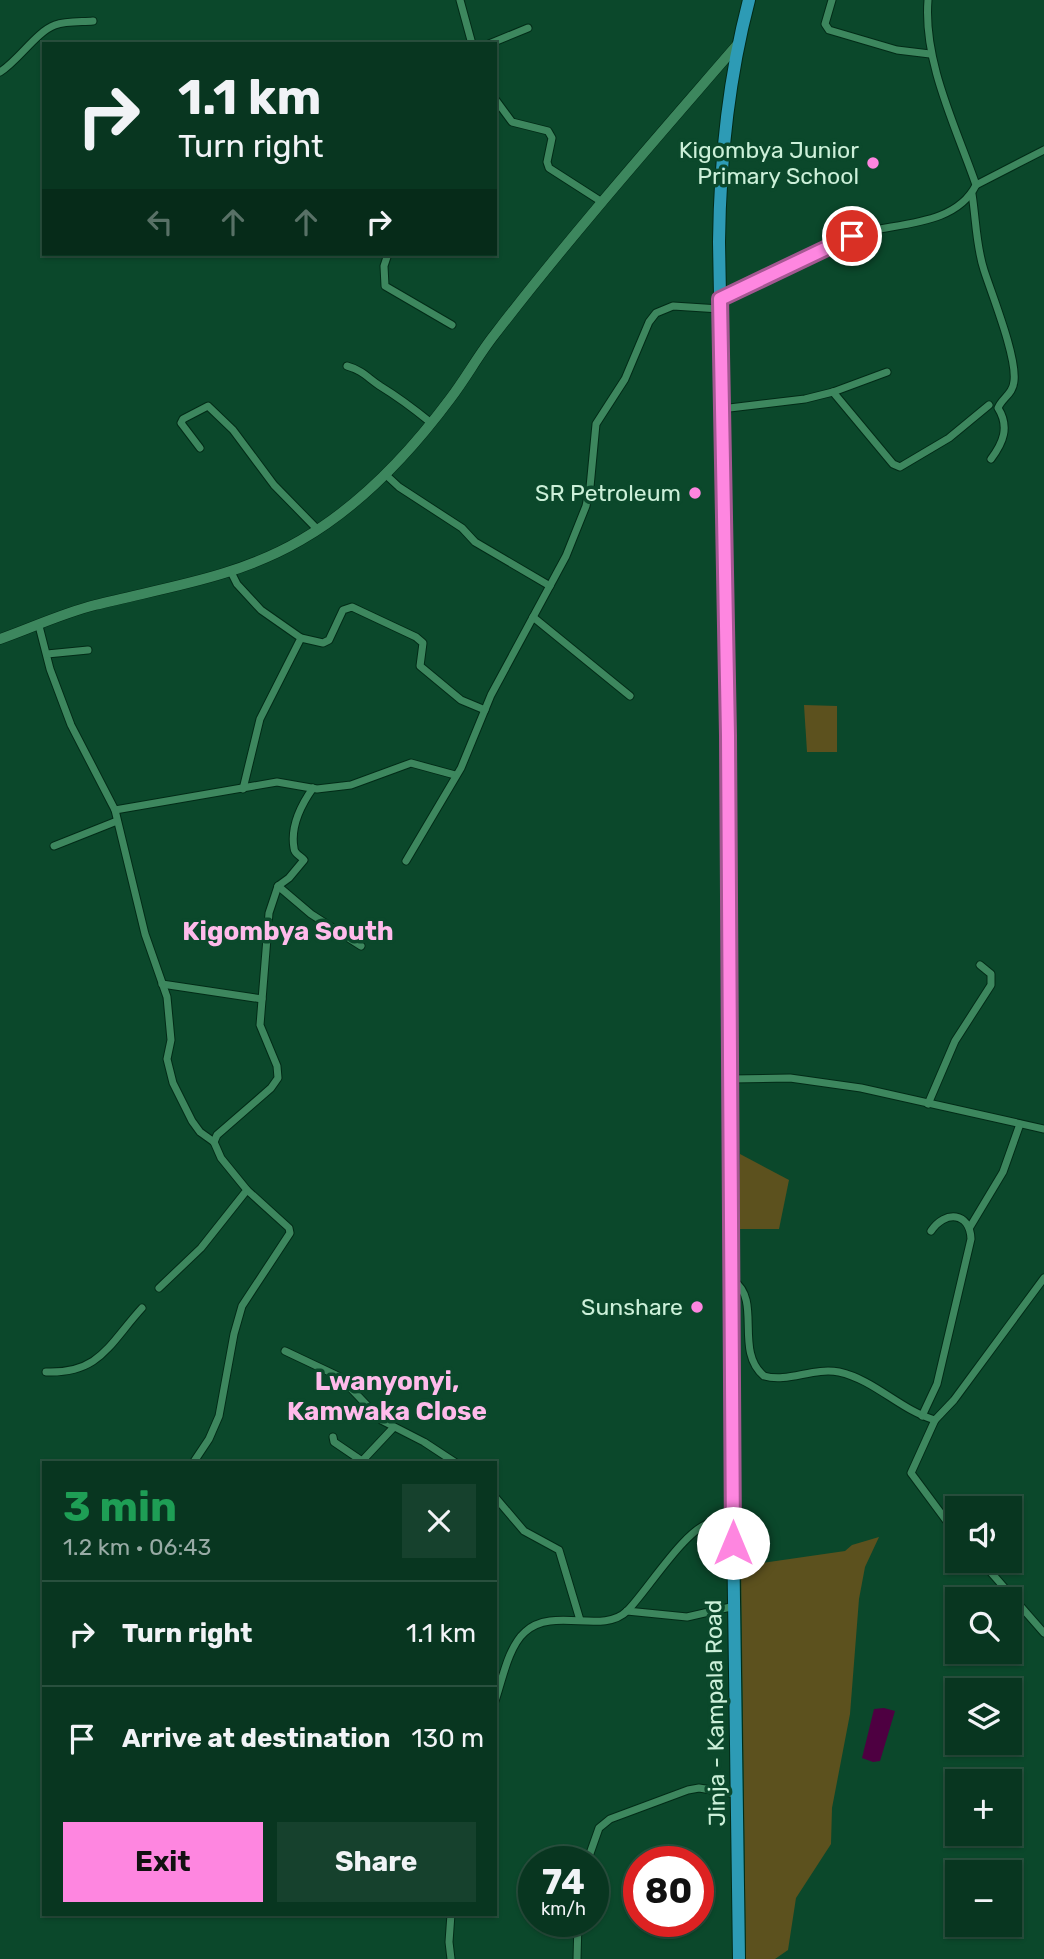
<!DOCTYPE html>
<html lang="en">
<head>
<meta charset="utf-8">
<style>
	:root { --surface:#083620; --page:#16412d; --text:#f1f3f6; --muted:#98aba5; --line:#29503e; --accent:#fe86e0 }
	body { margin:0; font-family:Rubik,sans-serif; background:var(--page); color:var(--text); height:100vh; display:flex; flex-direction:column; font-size:26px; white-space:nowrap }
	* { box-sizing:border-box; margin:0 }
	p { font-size:23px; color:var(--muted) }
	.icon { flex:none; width:38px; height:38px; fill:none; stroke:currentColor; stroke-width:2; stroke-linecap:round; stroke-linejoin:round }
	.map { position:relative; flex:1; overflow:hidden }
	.details { position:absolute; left:42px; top:1461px; width:455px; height:455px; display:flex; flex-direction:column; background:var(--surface); border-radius:0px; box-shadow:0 2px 5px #0004,0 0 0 2px var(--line) }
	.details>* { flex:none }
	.guide { position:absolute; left:42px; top:42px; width:455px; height:214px; border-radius:0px; box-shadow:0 2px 5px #0004,0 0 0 2px var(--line); background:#083620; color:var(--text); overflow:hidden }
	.controls { position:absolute; left:945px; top:1496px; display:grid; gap:14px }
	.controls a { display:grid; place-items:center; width:77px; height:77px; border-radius:0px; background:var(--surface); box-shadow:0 2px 5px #0004,0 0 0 2px var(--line); font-size:35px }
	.speed { position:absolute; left:518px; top:1846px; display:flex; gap:14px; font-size:35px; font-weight:700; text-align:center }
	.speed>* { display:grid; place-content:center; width:91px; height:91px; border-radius:50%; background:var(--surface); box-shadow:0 2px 5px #0004,0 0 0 2px var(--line); line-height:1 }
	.speed small { font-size:18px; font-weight:400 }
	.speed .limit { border:10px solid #d22; background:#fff; color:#111 }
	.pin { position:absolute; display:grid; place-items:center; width:60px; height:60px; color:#fff; margin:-30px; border:4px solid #fff; border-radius:50%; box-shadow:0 2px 7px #0007 }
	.me { position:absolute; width:77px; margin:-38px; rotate:0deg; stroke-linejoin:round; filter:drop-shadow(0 0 5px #0008) }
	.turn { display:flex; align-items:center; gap:24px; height:147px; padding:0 21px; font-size:32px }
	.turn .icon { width:91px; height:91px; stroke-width:2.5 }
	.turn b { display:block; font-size:49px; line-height:60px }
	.lanes { display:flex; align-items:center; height:66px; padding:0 21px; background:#0003; justify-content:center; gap:35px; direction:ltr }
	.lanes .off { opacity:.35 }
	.round { display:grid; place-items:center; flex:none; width:74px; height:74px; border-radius:0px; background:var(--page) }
	.head { display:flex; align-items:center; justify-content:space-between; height:119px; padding:0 21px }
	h1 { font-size:42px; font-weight:700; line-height:52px; color:#1e9e55 }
	.action { display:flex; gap:14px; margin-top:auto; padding:14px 21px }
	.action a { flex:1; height:80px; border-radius:0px; background:var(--accent); color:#111; font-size:28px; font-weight:700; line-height:80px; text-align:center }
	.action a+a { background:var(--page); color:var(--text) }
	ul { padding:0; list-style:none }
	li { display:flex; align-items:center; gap:21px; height:105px; padding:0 21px; border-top:2px solid var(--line) }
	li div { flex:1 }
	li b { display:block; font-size:26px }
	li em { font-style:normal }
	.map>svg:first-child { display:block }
	.green { fill:#5c511e }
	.water { fill:#4e0041 }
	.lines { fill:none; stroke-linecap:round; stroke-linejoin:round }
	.street-casing { stroke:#022b17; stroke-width:9 }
	.secondary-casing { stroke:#022b17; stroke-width:11 }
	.highway-casing { stroke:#022b17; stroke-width:14 }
	.street { stroke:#3d875e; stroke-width:7 }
	.secondary { stroke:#3d875e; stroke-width:10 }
	.highway { stroke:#2d9bb5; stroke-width:12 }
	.route-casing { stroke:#a55792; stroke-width:18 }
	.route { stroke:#fe86e0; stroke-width:12 }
	.poi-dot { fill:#fe86e0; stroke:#0b482b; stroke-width:2.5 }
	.labels { text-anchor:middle; stroke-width:7; stroke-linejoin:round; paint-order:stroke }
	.poi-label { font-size:23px; fill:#ccf0d9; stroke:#0b482b; text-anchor:end }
	.street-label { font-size:23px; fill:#ccf0d9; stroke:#0b482b }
	.quarter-label { font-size:26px; font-weight:bold; fill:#ffbbeb; stroke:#0b482b }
</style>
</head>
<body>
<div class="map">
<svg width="1044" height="1959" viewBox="0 0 1044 1959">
	<rect width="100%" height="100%" fill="#0b482b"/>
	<g class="green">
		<path d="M804 705 837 706V752H807Z"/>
		<path d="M740 1154 789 1180 779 1229H738Z"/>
		<path d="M879 1537 865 1567 859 1599 850 1714 832 1808 831 1844 796 1898 788 1950 775 1959H746L741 1566 845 1551 852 1545Z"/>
	</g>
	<path class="water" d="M884 1708 895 1711 880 1761 873 1762 862 1758 874 1709Z"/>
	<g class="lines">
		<g class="street-casing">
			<g id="street">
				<path d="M460 0 472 44"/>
				<path d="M832 0 825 24 829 30 897 50 930 54"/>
				<path d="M928 0C923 62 956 127 976 185"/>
				<path d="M489 44 528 28"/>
				<path d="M0 72C19 60 36 32 55 25 66 21 81 22 93 21"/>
				<path d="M495 99 512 122 548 131 552 138 547 162 549 168 602 202"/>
				<path d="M972 194C976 219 976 246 984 270 992 295 1017 357 1014 381 1013 394 1002 398 998 408 1010 427 1003 443 991 459"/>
				<path d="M388 254 384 266 385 286 452 325"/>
				<path d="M720 299C764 278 807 253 851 236 889 222 954 229 976 185L1044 150"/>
				<path d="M347 366C362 370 368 378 380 386 398 397 414 409 430 422"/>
				<path d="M833 392 893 464 900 467 949 438 989 405"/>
				<path d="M721 409 805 399 833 392 887 372"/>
				<path d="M200 448 181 423 183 419 208 406 233 430 274 485 318 530"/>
				<path d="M385 474 399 487 462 528 475 542 550 586"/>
				<path d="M231 572 237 584 261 610 301 638 260 719 243 789"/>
				<path d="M533 617 630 696"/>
				<path d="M39 626 50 669 71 725 115 810 145 934 167 997 171 1040 167 1059 173 1083 192 1121 200 1132 214 1142 221 1158 247 1190 201 1248 159 1288"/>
				<path d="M301 638 323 643 329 640 343 610 352 607 416 637 423 643 420 666 461 700 485 710"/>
				<path d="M47 654 88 650"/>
				<path d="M115 810 277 782 317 789 351 785 411 763 455 775"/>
				<path d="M54 846 117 821"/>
				<path d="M406 861 461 768 491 695 566 556 586 506 590 487 596 424 625 379 649 322 656 313 673 306 720 309"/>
				<path d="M278 886 311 914 361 946"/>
				<path d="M162 984 262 999"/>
				<path d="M731 1079 790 1078 861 1088 1044 1129"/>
				<path d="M928 1104 955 1041 991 985V974L980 965"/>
				<path d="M214 1142 217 1135 271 1088 278 1078 277 1066 260 1025 269 913 278 886 289 878 304 860C301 856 294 854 294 848 290 826 301 805 313 788"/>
				<path d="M970 1227 1003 1172 1020 1124"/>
				<path d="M734 1281C762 1301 734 1351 764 1376 788 1383 813 1367 839 1372 875 1380 900 1410 935 1420L954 1400 1044 1278"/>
				<path d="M285 1351 340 1377 381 1420 424 1442 456 1463"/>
				<path d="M46 1372C100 1374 109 1344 142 1308"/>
				<path d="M922 1416 937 1384 971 1239C970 1212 945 1210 931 1231"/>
				<path d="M935 1420 911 1473 957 1535"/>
				<path d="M333 1437 334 1442 362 1461 393 1428"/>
				<path d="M193 1463 209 1439 219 1416 234 1334 242 1306 290 1233 289 1228 247 1190"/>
				<path d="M495 1497 524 1531 559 1550 580 1620"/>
				<path d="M981 1561 1044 1633"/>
				<path d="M627 1611 687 1617 735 1606"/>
				<path d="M495 1701C502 1681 508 1647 525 1632 553 1606 603 1635 627 1611 645 1594 688 1524 712 1523 718 1523 726 1527 733 1528"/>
				<path d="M587 1862 599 1828 610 1819 688 1790 699 1788 737 1794"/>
				<path d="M451 1959 449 1942 451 1914"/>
				<path d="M577 1959 578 1922"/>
			</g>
		</g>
		<g class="secondary-casing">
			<path id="secondary" d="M0 639C31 628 63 613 95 605 166 587 236 578 301 540 360 506 409 454 450 399 466 378 479 354 495 334 572 234 655 140 737 45"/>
		</g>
		<g class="highway-casing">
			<path id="highway" d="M739 1959 733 1528V1281L728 735 719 242C720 159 728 80 749 0"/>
		</g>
		<use href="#street" class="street"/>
		<use href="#secondary" class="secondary"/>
		<use href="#highway" class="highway"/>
	</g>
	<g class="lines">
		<g class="route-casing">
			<path id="route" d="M733 1543 728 735 720 299 852 236"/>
		</g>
		<use href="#route" class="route"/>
	</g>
	<g class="poi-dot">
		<circle cx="873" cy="163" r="7"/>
		<circle cx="695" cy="493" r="7"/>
		<circle cx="697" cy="1307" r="7"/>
	</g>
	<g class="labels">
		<g class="poi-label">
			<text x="859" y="158">Kigombya Junior<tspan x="859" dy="26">Primary School</tspan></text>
			<text x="681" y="501">SR Petroleum</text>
			<text x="683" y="1315">Sunshare</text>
		</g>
		<g class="street-label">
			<text transform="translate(715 1713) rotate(-91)" y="8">Jinja - Kampala Road</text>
		</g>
		<g class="quarter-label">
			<text x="288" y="940">Kigombya South</text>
			<text x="387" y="1390">Lwanyonyi,<tspan x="387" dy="30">Kamwaka Close</tspan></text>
		</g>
	</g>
</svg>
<div class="controls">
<a><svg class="icon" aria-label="sound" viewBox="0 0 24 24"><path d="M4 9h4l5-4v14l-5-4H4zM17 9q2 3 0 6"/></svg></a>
<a><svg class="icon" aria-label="search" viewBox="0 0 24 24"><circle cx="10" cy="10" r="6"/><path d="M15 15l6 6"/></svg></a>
<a><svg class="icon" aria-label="layers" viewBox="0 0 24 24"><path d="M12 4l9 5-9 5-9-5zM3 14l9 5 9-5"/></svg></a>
<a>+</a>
<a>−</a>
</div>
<div class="speed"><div>74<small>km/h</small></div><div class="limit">80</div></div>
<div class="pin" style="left:852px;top:236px;background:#d93025"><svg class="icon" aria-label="arrive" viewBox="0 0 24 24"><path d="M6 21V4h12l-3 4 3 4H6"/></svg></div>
<svg class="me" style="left:733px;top:1543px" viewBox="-20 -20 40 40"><circle r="19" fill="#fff"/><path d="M0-13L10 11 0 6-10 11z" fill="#fe86e0"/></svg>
<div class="guide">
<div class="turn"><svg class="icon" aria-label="right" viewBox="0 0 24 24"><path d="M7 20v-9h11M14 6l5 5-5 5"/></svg><div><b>1.1 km</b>Turn right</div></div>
<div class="lanes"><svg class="icon off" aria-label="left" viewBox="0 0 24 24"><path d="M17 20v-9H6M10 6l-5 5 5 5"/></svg><svg class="icon off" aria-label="ahead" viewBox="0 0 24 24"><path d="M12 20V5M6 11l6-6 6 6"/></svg><svg class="icon off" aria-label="ahead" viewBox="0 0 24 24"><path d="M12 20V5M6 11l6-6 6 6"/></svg><svg class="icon" aria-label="right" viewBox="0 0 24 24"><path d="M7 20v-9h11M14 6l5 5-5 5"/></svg></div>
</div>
<section class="details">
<div class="head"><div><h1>3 min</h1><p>1.2 km · 06:43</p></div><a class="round"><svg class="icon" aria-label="close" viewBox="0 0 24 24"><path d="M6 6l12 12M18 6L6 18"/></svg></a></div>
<ul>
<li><svg class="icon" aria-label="right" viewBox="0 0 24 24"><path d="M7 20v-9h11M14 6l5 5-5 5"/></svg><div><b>Turn right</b></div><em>1.1 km</em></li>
<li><svg class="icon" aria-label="arrive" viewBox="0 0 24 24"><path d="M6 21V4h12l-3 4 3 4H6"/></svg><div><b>Arrive at destination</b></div><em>130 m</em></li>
</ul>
<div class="action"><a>Exit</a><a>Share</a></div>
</section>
</div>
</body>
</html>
